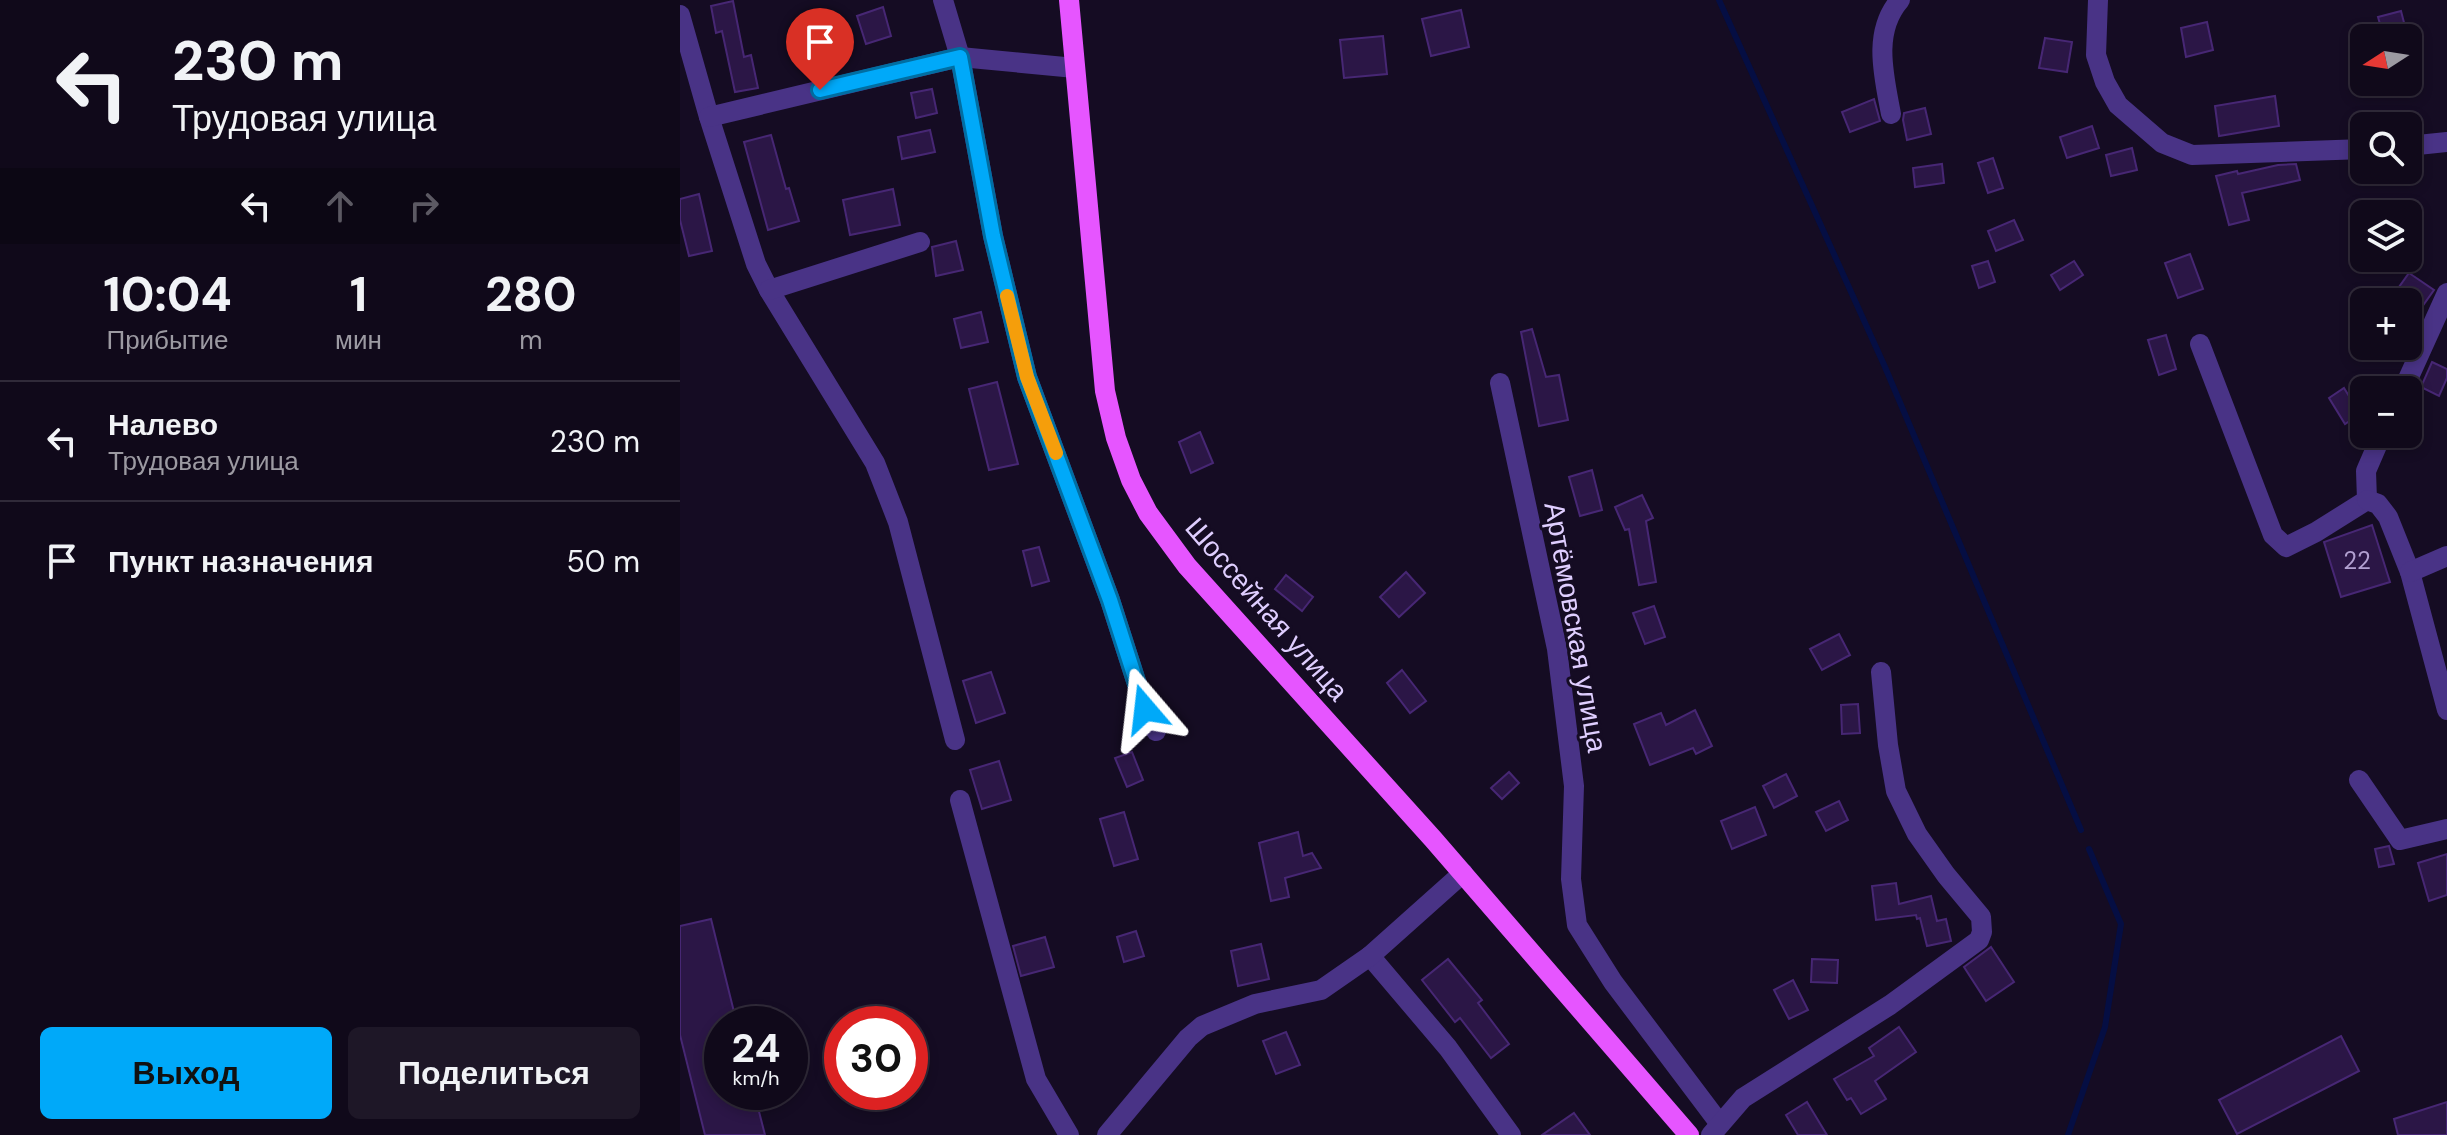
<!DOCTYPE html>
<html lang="ru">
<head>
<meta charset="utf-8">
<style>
	:root { --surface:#10091a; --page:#1e1727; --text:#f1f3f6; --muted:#9c9aa2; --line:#302a39; --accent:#00a9f9 }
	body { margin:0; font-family:"DM Sans",sans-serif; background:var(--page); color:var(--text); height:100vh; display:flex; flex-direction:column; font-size:30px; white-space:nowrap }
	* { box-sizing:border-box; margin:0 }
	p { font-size:26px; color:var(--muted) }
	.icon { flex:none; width:44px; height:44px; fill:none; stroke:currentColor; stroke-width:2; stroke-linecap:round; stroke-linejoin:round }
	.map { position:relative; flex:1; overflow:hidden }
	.side { display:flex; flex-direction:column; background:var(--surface); width:680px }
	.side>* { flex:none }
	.top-card { background:#10091a; color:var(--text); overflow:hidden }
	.needle { width:52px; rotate:258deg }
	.buttons { position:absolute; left:1670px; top:24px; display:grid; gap:16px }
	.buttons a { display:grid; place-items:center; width:72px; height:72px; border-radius:12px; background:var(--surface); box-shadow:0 4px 12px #0003,0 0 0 2px var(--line); font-size:40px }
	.speed { position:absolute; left:24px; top:1006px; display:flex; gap:16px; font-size:40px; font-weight:700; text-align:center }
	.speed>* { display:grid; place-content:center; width:104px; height:104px; border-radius:50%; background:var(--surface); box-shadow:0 4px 12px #0003,0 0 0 2px var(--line); line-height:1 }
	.speed small { font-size:20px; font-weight:400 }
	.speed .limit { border:12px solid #d22; background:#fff; color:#111 }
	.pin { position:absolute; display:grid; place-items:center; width:68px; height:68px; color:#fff; margin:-82px -34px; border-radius:50% 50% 50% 0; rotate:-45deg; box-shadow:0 0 8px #0007 }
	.pin .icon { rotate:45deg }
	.me { position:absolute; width:88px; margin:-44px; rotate:343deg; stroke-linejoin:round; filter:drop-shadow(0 0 6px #0008) }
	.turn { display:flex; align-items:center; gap:28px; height:168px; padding:0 40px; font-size:36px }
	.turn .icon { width:104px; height:104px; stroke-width:2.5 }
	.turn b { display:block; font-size:56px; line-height:68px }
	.lanes { display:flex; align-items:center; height:76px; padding:0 40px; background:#0003; justify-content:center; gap:40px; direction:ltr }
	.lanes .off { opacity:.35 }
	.eta { display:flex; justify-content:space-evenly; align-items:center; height:136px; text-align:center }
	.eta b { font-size:48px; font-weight:700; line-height:56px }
	.primary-button { display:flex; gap:16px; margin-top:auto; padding:16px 40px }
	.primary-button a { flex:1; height:92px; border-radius:12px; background:var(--accent); color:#111; font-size:32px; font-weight:700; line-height:92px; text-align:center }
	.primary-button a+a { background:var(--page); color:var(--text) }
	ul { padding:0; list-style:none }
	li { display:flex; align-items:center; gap:24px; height:120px; padding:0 40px; border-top:2px solid var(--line) }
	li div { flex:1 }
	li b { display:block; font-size:30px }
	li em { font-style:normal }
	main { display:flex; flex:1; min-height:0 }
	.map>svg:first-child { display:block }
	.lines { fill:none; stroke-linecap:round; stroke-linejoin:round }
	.stream { stroke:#050e43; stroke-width:6 }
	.building { fill:#2b1646; stroke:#472774; stroke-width:2 }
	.minor { stroke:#493386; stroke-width:20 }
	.major { stroke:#e655ff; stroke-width:20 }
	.route-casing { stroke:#006ea2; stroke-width:20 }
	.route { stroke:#00a9f9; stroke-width:14 }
	.slow { stroke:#f59e0b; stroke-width:14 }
	.labels { text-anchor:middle; stroke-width:6; stroke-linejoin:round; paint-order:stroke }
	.number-label { font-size:24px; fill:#b2a0d1 }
	.street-label { font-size:28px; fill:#dfceff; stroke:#150c23 }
</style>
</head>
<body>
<main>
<section class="side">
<div class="top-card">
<div class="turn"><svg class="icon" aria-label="left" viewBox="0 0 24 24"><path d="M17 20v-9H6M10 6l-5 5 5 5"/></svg><div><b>230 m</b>Трудовая улица</div></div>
<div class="lanes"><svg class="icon" aria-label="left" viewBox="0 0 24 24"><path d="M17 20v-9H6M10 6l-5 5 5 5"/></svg><svg class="icon off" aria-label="ahead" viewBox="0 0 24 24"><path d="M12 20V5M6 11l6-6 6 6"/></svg><svg class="icon off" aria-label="right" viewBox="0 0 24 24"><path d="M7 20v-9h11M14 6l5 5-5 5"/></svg></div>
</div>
<div class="eta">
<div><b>10:04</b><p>Прибытие</p></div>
<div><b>1</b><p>мин</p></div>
<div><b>280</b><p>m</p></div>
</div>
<ul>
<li><svg class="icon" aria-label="left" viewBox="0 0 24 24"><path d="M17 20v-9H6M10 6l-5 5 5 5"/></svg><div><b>Налево</b><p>Трудовая улица</p></div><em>230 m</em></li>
<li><svg class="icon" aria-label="arrive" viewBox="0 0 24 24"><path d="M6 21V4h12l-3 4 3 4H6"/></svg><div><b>Пункт назначения</b></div><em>50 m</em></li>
</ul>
<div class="primary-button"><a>Выход</a><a>Поделиться</a></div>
</section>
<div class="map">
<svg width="1767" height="1135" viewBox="0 0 1767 1135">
	<rect width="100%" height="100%" fill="#150c23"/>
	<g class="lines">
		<g class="stream">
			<path d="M1039 0 1205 367 1401 830"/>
			<path d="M1388 1135 1425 1027 1441 924 1409 849"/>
		</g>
	</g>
	<g class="building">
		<path d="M53 1 64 57 71 55 78 88 55 92 42 31 36 33 31 6Z"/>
		<path d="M203 7 211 36 186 44 177 16Z"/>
		<path d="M781 10 789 47 751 56 742 19Z"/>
		<path d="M1721 11 1728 38H1704L1698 17Z"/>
		<path d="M1527 22 1533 50 1506 57 1501 28Z"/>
		<path d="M703 36 707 74 664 78 660 40Z"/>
		<path d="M1365 38 1392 42 1387 72 1359 68Z"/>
		<path d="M252 89 257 113 236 118 231 93Z"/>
		<path d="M1595 96 1599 126 1539 136 1535 106Z"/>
		<path d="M1194 99 1200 121 1170 132 1162 112Z"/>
		<path d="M1245 108 1251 134 1227 140 1223 120 1224 113Z"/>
		<path d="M1412 126 1419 148 1387 158 1380 137Z"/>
		<path d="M250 130 255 152 222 159 218 137Z"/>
		<path d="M91 135 106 189 109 188 119 221 88 230 64 142Z"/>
		<path d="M1452 148 1457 170 1431 176 1426 155Z"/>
		<path d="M1313 158 1323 188 1308 193 1298 163Z"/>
		<path d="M1262 164 1264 183 1235 187 1233 168Z"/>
		<path d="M1616 164 1620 180 1562 193 1569 220 1549 225 1536 176 1557 171 1558 174 1598 165Z"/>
		<path d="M213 189 220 225 170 235 163 200Z"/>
		<path d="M19 194 32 251 9 256 0 220V199Z"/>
		<path d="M1334 220 1343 240 1316 251 1308 231Z"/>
		<path d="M276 241 283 270 256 276 252 247Z"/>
		<path d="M1510 254 1523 289 1498 298 1485 263Z"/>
		<path d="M1308 261 1315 282 1299 288 1292 266Z"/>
		<path d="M1394 261 1403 275 1380 290 1371 275Z"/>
		<path d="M1729 273 1754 290 1739 311 1714 294Z"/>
		<path d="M301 312 308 342 281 348 274 319Z"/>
		<path d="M852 329 866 377 879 375 888 420 859 426 841 332Z"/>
		<path d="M1486 335 1496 369 1479 375 1468 340Z"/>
		<path d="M1752 362 1767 369V378L1759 396 1741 387Z"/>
		<path d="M317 382 338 464 309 470 289 389Z"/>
		<path d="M1664 388 1680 414 1665 424 1649 398Z"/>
		<path d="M520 432 533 463 511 473 499 442Z"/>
		<path d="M912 470 922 510 900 516 889 477Z"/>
		<path d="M962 495 973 518 966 521 976 582 959 585 949 529 945 530 935 507Z"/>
		<path d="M1692 525 1710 582 1661 597 1644 542Z"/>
		<path d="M359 547 369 581 352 586 343 551Z"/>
		<path d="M726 572 745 593 719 617 700 597Z"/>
		<path d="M606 575 633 597 622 611 595 589Z"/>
		<path d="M974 606 985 637 965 644 953 613Z"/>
		<path d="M1159 634 1170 655 1142 670 1130 649Z"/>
		<path d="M722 670 746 701 730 713 707 683Z"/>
		<path d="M311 672 325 713 296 723 283 681Z"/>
		<path d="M1178 704 1180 733 1162 734 1161 705Z"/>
		<path d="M1015 710 1032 746 1016 754 1013 748 970 765 954 724 981 713 986 725Z"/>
		<path d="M452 752 463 780 447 787 435 758Z"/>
		<path d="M319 761 331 800 302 809 290 770Z"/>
		<path d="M829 772 839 783 822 799 811 788Z"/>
		<path d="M1106 774 1117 796 1094 808 1083 786Z"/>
		<path d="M1159 801 1168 820 1146 831 1136 812Z"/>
		<path d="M1075 807 1086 835 1052 849 1041 821Z"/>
		<path d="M444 812 458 859 434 866 420 819Z"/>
		<path d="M618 832 623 856 632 853 641 868 605 878 609 897 591 901 579 843Z"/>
		<path d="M1709 846 1714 864 1699 867 1695 849Z"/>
		<path d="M1767 854V895L1749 901 1738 863Z"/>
		<path d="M1216 883 1219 904 1251 896 1257 921 1266 919 1271 941 1247 946 1240 918 1237 919 1236 915 1196 920 1192 886Z"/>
		<path d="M31 919 57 1024H42V1092H74L85 1135H25L0 1035V926Z"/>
		<path d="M456 931 464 956 444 962 437 937Z"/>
		<path d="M365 937 374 967 341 976 333 946Z"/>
		<path d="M581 944 589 979 558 986 551 951Z"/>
		<path d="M1311 947 1334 982 1306 1001 1284 967Z"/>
		<path d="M768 959 802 1000 798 1003 829 1044 811 1058 780 1018 775 1022 742 980Z"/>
		<path d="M1132 959 1158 960 1157 983 1131 982Z"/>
		<path d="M1113 980 1128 1010 1109 1019 1094 990Z"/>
		<path d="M1219 1027 1236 1052 1195 1081 1206 1099 1181 1114 1171 1098 1167 1100 1154 1079 1194 1056 1189 1048Z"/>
		<path d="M606 1032 620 1065 596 1074 583 1041Z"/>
		<path d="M1661 1036 1679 1071 1557 1134 1539 1100Z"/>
		<path d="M1127 1102 1147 1135H1118L1106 1115Z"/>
		<path d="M1767 1102V1135H1718L1714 1119Z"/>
		<path d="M894 1113 910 1135H862Z"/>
	</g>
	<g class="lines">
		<g class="minor">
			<path d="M263 0 280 57 313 236 347 377 430 600 465 709 476 731"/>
			<path d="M1418 0 1416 55 1425 82 1438 105 1482 143 1512 155 1684 149"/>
			<path d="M0 15 29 117 76 264 89 290 195 463 218 522 275 740"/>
			<path d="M1211 114C1204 76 1192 32 1220 0"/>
			<path d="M29 117 280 57 395 68"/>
			<path d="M1728 146 1767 142"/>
			<path d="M89 290 240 242"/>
			<path d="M1520 344 1593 535 1606 547 1636 532 1687 500 1686 471 1702 434"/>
			<path d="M820 383 877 649 894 786 891 879 897 925 933 982 1040 1124"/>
			<path d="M1723 390 1767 293"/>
			<path d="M1687 500 1698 504 1708 517 1730 572 1767 710"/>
			<path d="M1730 572 1767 556"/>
			<path d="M1679 780 1720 840 1767 829"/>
			<path d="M280 800 356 1079 389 1135"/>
			<path d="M690 956 768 1048 831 1135"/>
			<path d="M427 1135 508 1038 522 1026 575 1004 641 990 690 956 783 873"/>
			<path d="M1031 1135 1063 1098 1210 1005 1299 940 1302 932 1301 917 1266 875 1237 834 1216 791 1208 745 1201 672"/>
		</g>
		<path class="major" d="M389 0 425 391 436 438 451 480 468 513 507 566 753 839 1009 1135"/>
	</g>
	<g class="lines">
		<g class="route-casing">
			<path id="route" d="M140 90 280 57 313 236 347 377 430 600 465 709"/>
		</g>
		<use href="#route" class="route"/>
		<path class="slow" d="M327 296 347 377 376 453"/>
	</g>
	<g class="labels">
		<g class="number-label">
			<text x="1677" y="569">22</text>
		</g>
		<g class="street-label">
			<text transform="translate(587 609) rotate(49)" y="10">Шоссейная улица</text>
			<text transform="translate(896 627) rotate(80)" y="10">Артёмовская улица</text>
		</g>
	</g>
</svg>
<div class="buttons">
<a><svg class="needle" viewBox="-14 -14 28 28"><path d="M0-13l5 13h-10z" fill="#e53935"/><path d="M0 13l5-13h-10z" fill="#9c9aa2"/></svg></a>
<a><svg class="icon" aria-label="search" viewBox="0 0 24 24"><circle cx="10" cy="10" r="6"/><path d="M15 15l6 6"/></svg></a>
<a><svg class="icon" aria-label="layers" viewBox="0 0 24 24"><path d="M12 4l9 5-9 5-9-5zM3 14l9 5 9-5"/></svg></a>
<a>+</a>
<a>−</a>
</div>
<div class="speed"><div>24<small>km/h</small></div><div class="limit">30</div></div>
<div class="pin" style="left:140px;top:90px;background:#d93025"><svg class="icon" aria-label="arrive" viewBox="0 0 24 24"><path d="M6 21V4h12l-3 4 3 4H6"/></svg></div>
<svg class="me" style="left:465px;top:709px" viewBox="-20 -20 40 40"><path d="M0-17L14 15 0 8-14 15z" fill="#00a9f9" stroke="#fff" stroke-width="4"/></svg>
</div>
</main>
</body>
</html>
